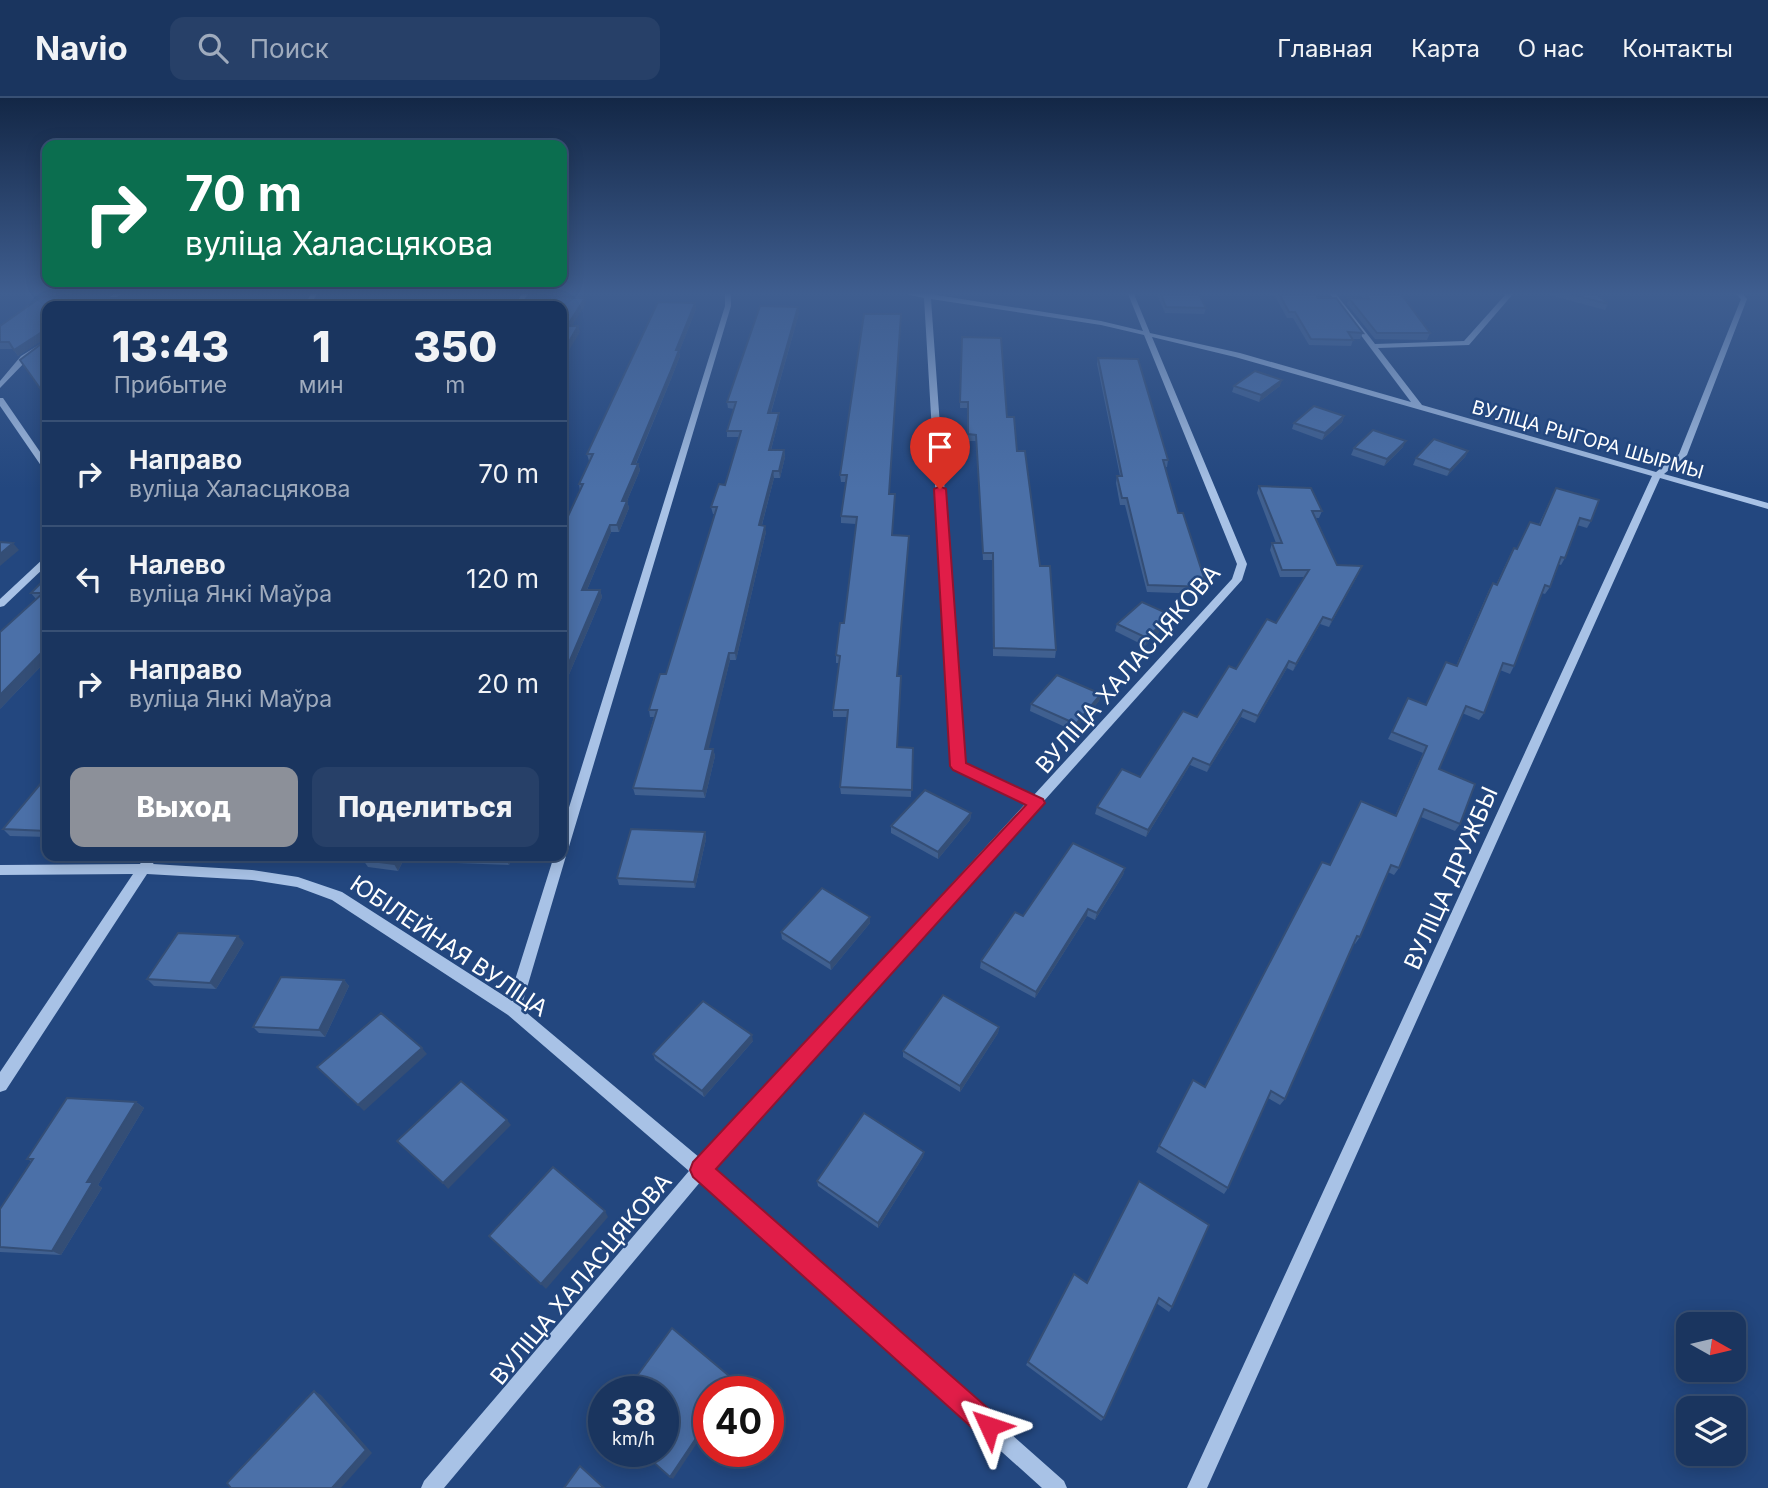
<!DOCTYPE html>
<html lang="ru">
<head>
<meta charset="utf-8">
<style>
	:root { --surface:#1a355f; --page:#274068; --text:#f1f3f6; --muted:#9fabbd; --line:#385074; --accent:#8c9099 }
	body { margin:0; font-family:Inter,sans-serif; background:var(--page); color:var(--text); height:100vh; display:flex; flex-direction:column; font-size:26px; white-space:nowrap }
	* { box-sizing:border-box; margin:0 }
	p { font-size:23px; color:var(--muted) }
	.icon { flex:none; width:38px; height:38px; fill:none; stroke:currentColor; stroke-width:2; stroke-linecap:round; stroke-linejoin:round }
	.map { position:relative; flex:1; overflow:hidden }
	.side { position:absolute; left:42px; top:203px; width:525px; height:560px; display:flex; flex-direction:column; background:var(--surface); border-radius:14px; box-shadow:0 4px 18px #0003,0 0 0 2px var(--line) }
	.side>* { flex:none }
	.hud { position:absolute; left:42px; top:42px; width:525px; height:147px; border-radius:14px; box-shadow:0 4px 18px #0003,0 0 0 2px var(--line); background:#0b6e4f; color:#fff; overflow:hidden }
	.needle { width:46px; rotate:98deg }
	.controls { position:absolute; left:1676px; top:1214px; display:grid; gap:14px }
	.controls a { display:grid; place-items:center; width:70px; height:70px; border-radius:14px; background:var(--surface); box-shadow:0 4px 18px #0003,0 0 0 2px var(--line); font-size:35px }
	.speed { position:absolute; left:588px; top:1278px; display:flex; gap:14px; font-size:35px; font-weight:700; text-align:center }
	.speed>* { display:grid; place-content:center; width:91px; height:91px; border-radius:50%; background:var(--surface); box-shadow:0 4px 18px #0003,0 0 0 2px var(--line); line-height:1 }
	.speed small { font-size:18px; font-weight:400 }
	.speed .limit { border:10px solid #d22; background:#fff; color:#111 }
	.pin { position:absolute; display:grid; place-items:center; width:60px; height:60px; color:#fff; margin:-72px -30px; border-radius:50% 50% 50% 0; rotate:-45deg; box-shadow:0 0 7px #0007 }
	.pin .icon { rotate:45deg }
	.me { position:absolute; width:77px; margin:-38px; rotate:312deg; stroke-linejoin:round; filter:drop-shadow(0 0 5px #0008) }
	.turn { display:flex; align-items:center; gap:24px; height:147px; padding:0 28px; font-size:32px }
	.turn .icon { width:91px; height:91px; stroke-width:2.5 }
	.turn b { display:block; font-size:49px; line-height:60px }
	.eta { display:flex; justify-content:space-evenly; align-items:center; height:119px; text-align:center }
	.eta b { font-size:42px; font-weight:800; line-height:49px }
	.button { display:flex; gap:14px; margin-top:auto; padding:14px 28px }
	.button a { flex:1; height:80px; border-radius:14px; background:var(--accent); color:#fff; font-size:28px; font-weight:800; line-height:80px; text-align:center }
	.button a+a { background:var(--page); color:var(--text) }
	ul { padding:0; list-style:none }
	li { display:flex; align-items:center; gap:21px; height:105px; padding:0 28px; border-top:2px solid var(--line) }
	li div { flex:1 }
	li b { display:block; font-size:26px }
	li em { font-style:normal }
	header { display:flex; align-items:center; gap:42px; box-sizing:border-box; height:98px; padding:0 35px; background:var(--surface); border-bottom:2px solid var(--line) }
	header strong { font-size:33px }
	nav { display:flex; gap:38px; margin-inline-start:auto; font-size:24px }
	.search { width:490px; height:63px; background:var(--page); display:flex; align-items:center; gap:18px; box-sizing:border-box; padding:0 24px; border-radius:14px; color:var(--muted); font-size:26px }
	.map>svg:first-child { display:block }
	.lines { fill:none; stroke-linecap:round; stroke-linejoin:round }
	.minor { fill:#a8c2e6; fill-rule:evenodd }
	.wall { fill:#406090 }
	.shaded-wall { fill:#344e76 }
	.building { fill:#4b70a8; stroke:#344e76; stroke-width:2 }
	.route { fill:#e11d48; stroke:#92132f; stroke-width:2 }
	.labels { text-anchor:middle; stroke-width:5; stroke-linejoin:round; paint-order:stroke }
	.far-street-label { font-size:19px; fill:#fff; stroke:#23477f }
	.street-label { font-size:23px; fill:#fff; stroke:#23477f }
</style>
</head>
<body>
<header>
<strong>Navio</strong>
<div class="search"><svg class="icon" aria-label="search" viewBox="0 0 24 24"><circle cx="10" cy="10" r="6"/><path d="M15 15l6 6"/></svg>Поиск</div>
<nav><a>Главная</a><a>Карта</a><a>О нас</a><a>Контакты</a></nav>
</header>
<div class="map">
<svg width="1768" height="1390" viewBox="0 0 1768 1390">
	<rect width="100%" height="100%" fill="#23477f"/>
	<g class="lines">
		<g class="minor">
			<path d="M114 196H121L104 208H97Z"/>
			<path d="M311 196H317L310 208H304Z"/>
			<path d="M522 196H528L520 208H514Z"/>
			<path d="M725 196H731V208L568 752 565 756 566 758 521 910 700 1060 1026 705 954 671 952 668 924 200 906 196H930L1101 223 1143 233 1128 196H1134L1150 235 1240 255 1411 304 1330 196H1336L1375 246 1464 243 1506 196H1513L1469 247 1378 250 1422 307 1656 374 1679 356 1741 201 1736 196H1743L1747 201 1687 357 1664 376 1768 405V411L1660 380 1207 1390H1187L1652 378 1235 259 1152 239 1247 466 1242 482 1043 704 1041 708 1038 709 712 1071 1064 1383 1067 1390H1042L701 1083 444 1390H421L424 1383 689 1073 508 917 332 802 297 789 252 782 147 776 6 992 0 994V974L133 776 0 777V767L140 766 145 758H158L153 766 252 772 298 779 342 794 509 901 554 758H562V732L725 208ZM931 201 1101 227 1144 237 1237 466 1232 481 1033 698 964 666Z"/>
			<path d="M47 242V247L27 262 0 290V283L21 258Z"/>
			<path d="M0 300H3L47 364V372H44L0 308Z"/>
			<path d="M47 459V467L4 508 0 509V501L44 460Z"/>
		</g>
	</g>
	<g class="wall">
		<path d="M1157 196H1199L1206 210 1204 216 1165 215Z"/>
		<path d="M1274 196H1316L1318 200 1363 235 1360 241H1352L1353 242 1351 248 1309 247 1293 220H1287Z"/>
		<path d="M1360 196H1401L1430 235 1427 242 1375 241 1347 206 1349 200 1363 201Z"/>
		<path d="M1546 196H1597L1608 206 1605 212Z"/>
		<path d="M41 199 93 200 96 205 102 204 109 200H152L155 206 152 208H47V301L20 262 45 243V240L18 258 13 251H0V228Z"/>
		<path d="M695 205 696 211 679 254 680 258 671 281 636 366H638L640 372 627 403 629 410 619 434H611L587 492H600L602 499 562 593V431L580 393 579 386 590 363H589L587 356Z"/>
		<path d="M799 215 771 315H779V321L771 352H784L785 359 780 380H774L762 427 766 434 736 562H730L708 651H713L715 658 705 700 635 697 633 690 654 619H650L649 612 666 576 715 416H713L711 409 725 387 739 339H727V333L734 311 728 310 727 304Z"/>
		<path d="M864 216 890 396 893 437 898 578 897 649 913 650 911 699 841 696 840 689 847 619H833V612L839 565H836V557L844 525 856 426 841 425V418L846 384H841L840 377Z"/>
		<path d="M962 239 1007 319 1017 353 1056 552 1055 560 993 558 992 462H983L976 343H968L967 310H960Z"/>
		<path d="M1098 260 1168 362 1167 369H1165L1178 415 1207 489 1205 496 1147 494 1125 407H1120L1116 385 1117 378H1120L1097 266Z"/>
		<path d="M1234 288H1280L1259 304 1232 294Z"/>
		<path d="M1344 318 1342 324 1322 342 1292 331 1294 325Z"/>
		<path d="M1403 349 1384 368 1351 357 1354 350Z"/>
		<path d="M1468 353 1465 359 1447 378 1413 367 1416 360Z"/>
		<path d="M1259 388 1322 413 1319 420H1316L1337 467 1359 475 1329 529 1320 526 1293 573 1287 570 1255 625 1241 619 1207 674 1190 667 1146 739 1095 716 1097 709 1140 679 1197 619 1236 571 1276 525 1305 479H1280L1270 452 1272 445H1276L1257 395Z"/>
		<path d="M1556 390 1591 423 1587 430 1577 427 1565 460 1561 467 1558 466 1550 489 1545 496 1542 495 1514 568 1510 576 1500 572 1484 615 1479 622 1462 615 1439 671 1460 726 1455 733 1421 719 1399 770 1394 777 1388 774 1360 839 1355 846 1354 845 1285 1001 1280 1007 1268 1000 1228 1090 1224 1096 1156 1054 1193 982 1205 989 1329 767 1395 718 1423 655 1388 641 1405 607 1426 606 1446 564 1456 568 1489 492 1493 485 1496 487 1510 457 1514 450 1517 451 1530 424 1539 426Z"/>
		<path d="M47 479V562L0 611 36 501 31 495Z"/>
		<path d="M1169 524 1145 548 1115 533 1117 526Z"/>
		<path d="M1101 596 1099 603 1074 633 1030 613 1031 606Z"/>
		<path d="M47 678V739L10 738 3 731Z"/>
		<path d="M971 715 970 722 938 761 891 735V728Z"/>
		<path d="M705 734 706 741 695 790 619 787 617 780Z"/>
		<path d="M365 758H513L509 767 403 763 398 773 368 769 363 762Z"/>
		<path d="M1125 770 1123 777 1095 822 1087 818 1035 900 980 870 981 863 1023 818Z"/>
		<path d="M870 819V825L831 872 782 841 781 834Z"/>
		<path d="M244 845 216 891 154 888 147 881Z"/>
		<path d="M344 882 349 888 325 939 259 935 253 929Z"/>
		<path d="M999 929 998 935 960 994 903 959V953Z"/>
		<path d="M753 943 704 999 655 962 653 956Z"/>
		<path d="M136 1004 144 1010 98 1087 102 1090 61 1157 0 1154V1111L31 1063 27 1061Z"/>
		<path d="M924 1054 923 1059 878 1130 818 1088 817 1083Z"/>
		<path d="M1139 1083 1172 1209 1169 1214 1156 1205 1104 1320 1101 1323 1026 1267 1074 1176 1087 1185Z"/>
	</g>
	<g class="shaded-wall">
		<path d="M152 200 155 206 152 208H140Z"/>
		<path d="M585 200 586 206 568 234 567 228Z"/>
		<path d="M695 205 696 211 679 254 680 258 671 281 633 372 632 366Z"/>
		<path d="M798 209 799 215 769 321 768 315Z"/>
		<path d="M578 228 580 234 562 264V256Z"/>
		<path d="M42 234 46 240 18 258 14 252Z"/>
		<path d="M1282 282 1280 288 1259 304 1261 297Z"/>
		<path d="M779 315V321L769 359V352Z"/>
		<path d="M1344 318 1342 324 1322 342 1325 335Z"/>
		<path d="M1406 343 1403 349 1384 368 1387 361Z"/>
		<path d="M784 352 785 359 780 380 779 373Z"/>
		<path d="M1468 353 1465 359 1447 378 1450 372Z"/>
		<path d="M638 366 640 372 624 410 622 403Z"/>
		<path d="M773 373 774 380 760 434 759 427Z"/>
		<path d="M627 403 629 410 619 434 617 427Z"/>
		<path d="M610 427 611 434 584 499 582 492Z"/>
		<path d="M765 428 766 434 736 562 735 555Z"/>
		<path d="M13 445 19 452 0 468V456Z"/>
		<path d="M1362 468 1359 475 1329 529 1332 522Z"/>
		<path d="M600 492 602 499 562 593V581Z"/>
		<path d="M1171 517 1169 524 1145 548 1147 540Z"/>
		<path d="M1323 519 1320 526 1293 573 1296 566Z"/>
		<path d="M47 549V562L0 611V597Z"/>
		<path d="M729 555 730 562 707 658 705 651Z"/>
		<path d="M1289 563 1287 570 1255 625 1258 618Z"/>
		<path d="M1101 596 1099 603 1074 633 1076 626Z"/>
		<path d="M1243 612 1241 619 1207 674 1210 667Z"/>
		<path d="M713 651 715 658 705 700 703 693Z"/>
		<path d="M1193 660 1190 667 1146 739 1148 732Z"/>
		<path d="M971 715 970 722 938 761V754Z"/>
		<path d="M705 734 706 741 695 790 694 784Z"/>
		<path d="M398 758H400L403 763 398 773 394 766Z"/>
		<path d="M507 758H513L509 767 506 761Z"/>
		<path d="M1125 770 1123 777 1095 822 1097 815Z"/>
		<path d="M1088 811 1087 818 1035 900 1036 894Z"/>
		<path d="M870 819V825L831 872 830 865Z"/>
		<path d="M238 838 244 845 216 891 210 885Z"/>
		<path d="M344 882 349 888 325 939 319 932Z"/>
		<path d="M999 929 998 935 960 994V988Z"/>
		<path d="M752 937 753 943 704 999 702 993Z"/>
		<path d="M422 950 427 956 364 1013 358 1007Z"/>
		<path d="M136 1004 144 1010 98 1087 102 1090 61 1157 52 1153 87 1084Z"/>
		<path d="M507 1022 511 1027 448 1091 443 1085Z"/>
		<path d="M924 1054 923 1059 878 1130V1125Z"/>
		<path d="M605 1113 608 1119 546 1191 541 1186Z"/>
		<path d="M734 1282 736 1286 731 1293H727Z"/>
		<path d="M314 1293 321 1297 372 1355 341 1390H332Z"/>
		<path d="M709 1321V1327L673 1381 670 1379Z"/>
	</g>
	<g class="building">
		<path d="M1161 196H1199L1206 210 1166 209Z"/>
		<path d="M1279 196H1316L1318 200H1336L1363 235 1348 234 1353 242 1311 241 1295 214H1289Z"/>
		<path d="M1366 196H1401L1430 235H1377L1349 200 1369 201Z"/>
		<path d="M1570 196H1597L1608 206Z"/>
		<path d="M41 199 93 200 94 205 102 204 109 200H152L140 208H47V300L20 262 45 243V234H42L14 252 9 244H0V228Z"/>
		<path d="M558 199 585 200 567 228H578L562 256V208H552Z"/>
		<path d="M658 204 695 205 676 252H679L670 275 632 366H638L622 403H627L617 427H610L582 492H600L562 581V431L583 386H579L593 356H587Z"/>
		<path d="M760 208 798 209 768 315H779L769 352H784L779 373H773L759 427 765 428 735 555H729L705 651H713L703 693 633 690 657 612H649L660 576H666L717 409H711L719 386 725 387 741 333H727L736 304H727Z"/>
		<path d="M864 216H901L889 396H895L892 437 909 438 897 578H901L897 649 913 650 912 692 840 689 848 612H833L840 558 836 557 840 525H844L857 419 841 418 847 377H840Z"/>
		<path d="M962 239 1001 240 1007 319H1014L1017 353H1025L1040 468H1050L1056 552 994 550 993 455H983L976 337 968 336V304H960Z"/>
		<path d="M1098 260 1138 261 1168 362H1163L1178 415H1183L1207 489 1148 487 1127 400H1122L1117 378H1122Z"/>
		<path d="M1255 273 1282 282 1261 297 1234 288Z"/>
		<path d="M1314 308 1344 318 1325 335 1294 325Z"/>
		<path d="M1373 332 1406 343 1387 361 1354 350Z"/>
		<path d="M1434 341 1468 353 1450 372 1416 360Z"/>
		<path d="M1259 388 1311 390 1322 413H1312L1337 467 1362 468 1332 522 1323 519 1296 566 1289 563 1258 618 1243 612 1210 667 1193 660 1148 732 1097 709 1122 671 1140 679 1183 613 1197 619 1229 568 1236 571 1267 521 1276 525 1309 472H1282L1272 445H1282Z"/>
		<path d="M1556 390 1599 402 1591 423 1580 420 1565 460 1561 459 1550 489 1545 487 1514 568 1503 565 1484 615 1466 608 1439 671 1475 686 1460 726 1424 711 1399 770 1391 767 1360 839 1357 838 1285 1001 1271 993 1228 1090 1159 1048 1193 982 1205 989 1322 764 1330 767 1361 703 1396 718 1427 648 1392 634 1408 600 1426 607 1446 564 1457 568 1493 485 1497 487 1514 450 1517 451 1530 424 1540 427Z"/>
		<path d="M0 444 13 445 0 456Z"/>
		<path d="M47 479V549L0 597V534L43 495H31Z"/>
		<path d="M1142 504 1171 517 1147 540 1117 526Z"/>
		<path d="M1057 577 1101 596 1076 626 1031 606Z"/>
		<path d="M47 678V733L3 731Z"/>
		<path d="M925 692 971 715 938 754 891 728Z"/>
		<path d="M631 731 705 734 694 784 617 780Z"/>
		<path d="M1073 745 1125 770 1097 815 1088 811 1036 894 981 863 1015 814 1023 818Z"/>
		<path d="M365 758H398L394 766 363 762Z"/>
		<path d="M436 758H507L506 761Z"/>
		<path d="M822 790 870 819 830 865 781 834Z"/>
		<path d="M178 835 238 838 210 885 147 881Z"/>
		<path d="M281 879 344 882 319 932 253 929Z"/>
		<path d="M943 897 999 929 960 988 903 953Z"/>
		<path d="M703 903 752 937 702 993 653 956Z"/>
		<path d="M381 915 422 950 358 1007 317 969Z"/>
		<path d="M461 983 507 1022 443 1085 397 1043Z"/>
		<path d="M67 1000 136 1004 87 1084H93L52 1153 0 1149V1111L33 1061H27Z"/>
		<path d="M864 1015 924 1054 878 1125 817 1083Z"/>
		<path d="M553 1069 605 1113 541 1186 489 1138Z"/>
		<path d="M1139 1083 1209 1127 1172 1209 1159 1200 1104 1320 1028 1264 1074 1176 1087 1185Z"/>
		<path d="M672 1230 734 1282 727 1293H709V1321L670 1379 641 1353H663V1293H626Z"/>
		<path d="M314 1293 366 1352 332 1390H231L227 1385Z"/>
		<path d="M580 1368 604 1390H564Z"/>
	</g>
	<linearGradient id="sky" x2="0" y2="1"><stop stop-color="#132746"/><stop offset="0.5" stop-color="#3f5e90"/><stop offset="1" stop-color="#3f5e90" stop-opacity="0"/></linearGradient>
	<rect width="1768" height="391" fill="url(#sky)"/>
	<path class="route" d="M940 388 946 391 966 665 1043 701 1045 705 716 1071 998 1319 1002 1328 998 1337 989 1341 980 1337 693 1079 690 1072 693 1064 1026 707 953 672 950 668 934 391Z"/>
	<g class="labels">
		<g class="far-street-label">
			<text transform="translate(1588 341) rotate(16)" y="7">ВУЛІЦА РЫГОРА ШЫРМЫ</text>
		</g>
		<g class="street-label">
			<text transform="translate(1128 571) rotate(-49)" y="8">ВУЛІЦА ХАЛАСЦЯКОВА</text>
			<text transform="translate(1451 780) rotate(-66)" y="8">ВУЛІЦА ДРУЖБЫ</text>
			<text transform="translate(449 848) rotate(34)" y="8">ЮБІЛЕЙНАЯ ВУЛІЦА</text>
			<text transform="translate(581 1181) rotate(-50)" y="8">ВУЛІЦА ХАЛАСЦЯКОВА</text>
		</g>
	</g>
</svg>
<div class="controls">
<a><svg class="needle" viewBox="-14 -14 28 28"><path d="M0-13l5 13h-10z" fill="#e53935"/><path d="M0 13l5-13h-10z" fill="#9fabbd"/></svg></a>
<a><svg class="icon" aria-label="layers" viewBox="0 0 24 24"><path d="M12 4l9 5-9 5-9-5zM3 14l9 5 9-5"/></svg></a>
</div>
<div class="speed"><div>38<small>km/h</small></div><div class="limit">40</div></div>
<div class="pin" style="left:940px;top:391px;background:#d93025"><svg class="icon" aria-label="arrive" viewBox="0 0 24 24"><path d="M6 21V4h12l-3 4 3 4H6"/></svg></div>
<svg class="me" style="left:989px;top:1328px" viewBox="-20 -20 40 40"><path d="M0-17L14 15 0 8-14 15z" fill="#e11d48" stroke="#fff" stroke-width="4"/></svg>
<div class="hud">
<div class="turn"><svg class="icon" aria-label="right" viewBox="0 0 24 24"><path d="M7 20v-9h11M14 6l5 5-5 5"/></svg><div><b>70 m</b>вуліца Халасцякова</div></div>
</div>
<section class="side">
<div class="eta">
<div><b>13:43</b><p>Прибытие</p></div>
<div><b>1</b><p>мин</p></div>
<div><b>350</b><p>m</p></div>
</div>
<ul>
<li><svg class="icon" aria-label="right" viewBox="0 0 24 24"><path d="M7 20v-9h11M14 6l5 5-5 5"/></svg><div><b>Направо</b><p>вуліца Халасцякова</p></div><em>70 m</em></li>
<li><svg class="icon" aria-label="left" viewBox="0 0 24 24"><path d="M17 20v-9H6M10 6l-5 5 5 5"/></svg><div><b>Налево</b><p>вуліца Янкі Маўра</p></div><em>120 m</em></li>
<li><svg class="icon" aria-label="right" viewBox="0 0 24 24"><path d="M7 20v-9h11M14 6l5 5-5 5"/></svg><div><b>Направо</b><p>вуліца Янкі Маўра</p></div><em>20 m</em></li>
</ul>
<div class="button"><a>Выход</a><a>Поделиться</a></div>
</section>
</div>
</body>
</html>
